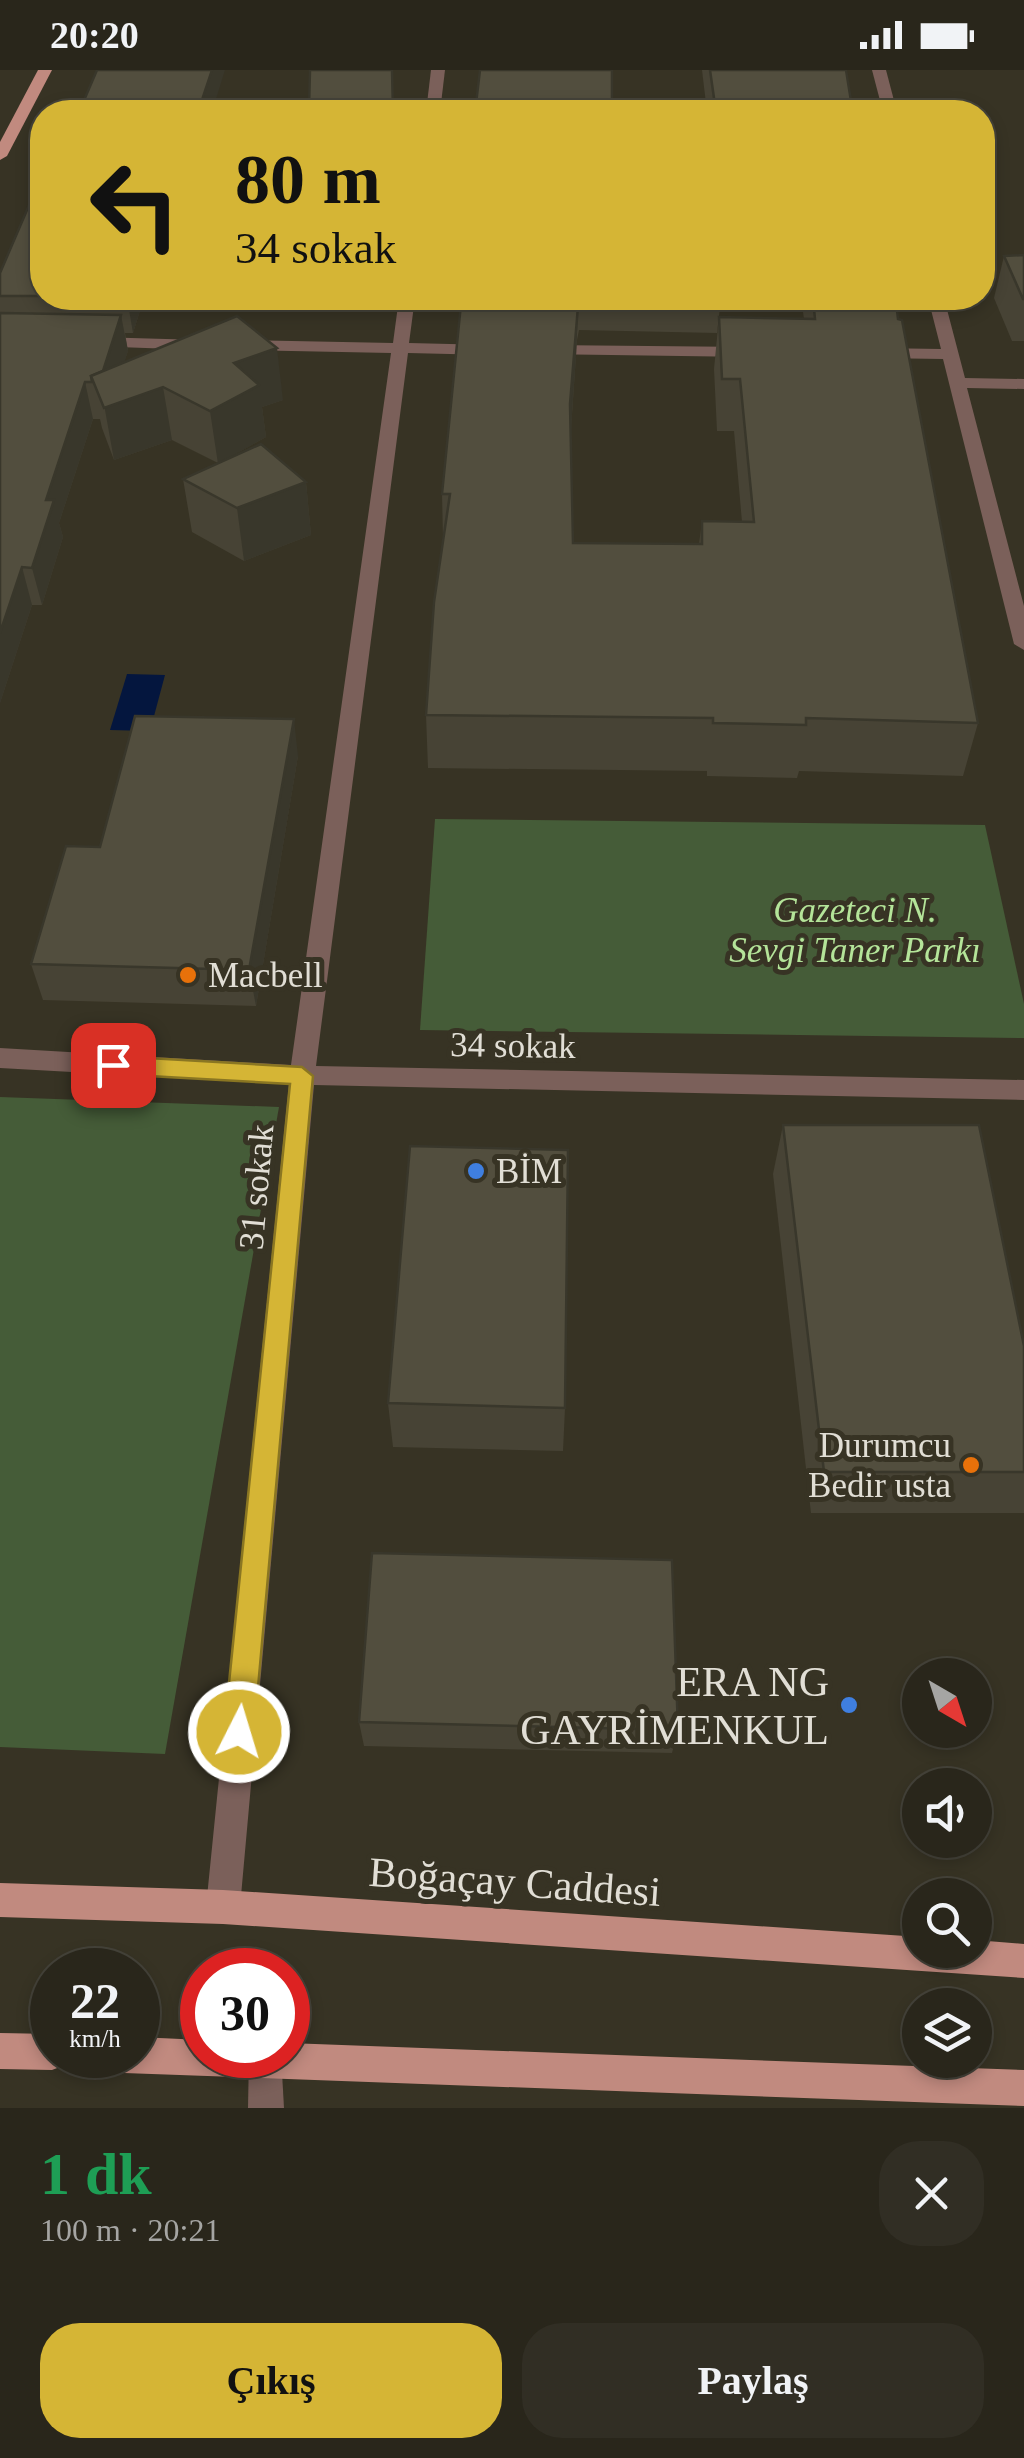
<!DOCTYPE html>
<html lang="tr">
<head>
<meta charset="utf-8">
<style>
	:root { --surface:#29261b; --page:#312e24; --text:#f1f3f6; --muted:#a5a5a3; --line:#45433a; --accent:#d5b535 }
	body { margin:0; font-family:"Times New Roman",serif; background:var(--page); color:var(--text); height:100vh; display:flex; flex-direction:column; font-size:38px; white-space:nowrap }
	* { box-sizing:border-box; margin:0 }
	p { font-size:32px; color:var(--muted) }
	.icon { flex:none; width:55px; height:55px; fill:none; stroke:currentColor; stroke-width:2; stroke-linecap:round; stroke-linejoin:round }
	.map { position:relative; height:2038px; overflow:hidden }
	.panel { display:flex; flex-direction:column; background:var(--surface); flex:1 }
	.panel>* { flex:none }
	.top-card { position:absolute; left:30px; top:30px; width:965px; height:210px; border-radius:40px; box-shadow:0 5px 15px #0003,0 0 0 2px var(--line); background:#d5b535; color:#111; overflow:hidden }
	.needle { width:65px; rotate:141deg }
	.tools { position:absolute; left:902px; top:1588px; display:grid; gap:20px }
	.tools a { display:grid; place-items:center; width:90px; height:90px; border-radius:50%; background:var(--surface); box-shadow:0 5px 15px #0003,0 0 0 2px var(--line); font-size:50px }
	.speed { position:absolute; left:30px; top:1878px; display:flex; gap:20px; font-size:50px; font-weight:700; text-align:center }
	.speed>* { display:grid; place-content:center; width:130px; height:130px; border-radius:50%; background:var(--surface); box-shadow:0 5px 15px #0003,0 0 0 2px var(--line); line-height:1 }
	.speed small { font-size:25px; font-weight:400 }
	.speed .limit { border:15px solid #d22; background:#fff; color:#111 }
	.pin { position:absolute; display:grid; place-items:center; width:85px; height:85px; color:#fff; margin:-42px; border-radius:20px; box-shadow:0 5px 15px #0006 }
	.me { position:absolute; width:110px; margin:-55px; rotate:5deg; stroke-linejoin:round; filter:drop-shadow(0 0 8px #0008) }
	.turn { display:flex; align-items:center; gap:35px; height:210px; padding:0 40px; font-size:45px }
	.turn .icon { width:130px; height:130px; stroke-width:2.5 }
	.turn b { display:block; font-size:70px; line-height:85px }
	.round { display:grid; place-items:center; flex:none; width:105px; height:105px; border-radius:40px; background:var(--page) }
	.head { display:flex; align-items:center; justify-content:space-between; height:170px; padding:0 40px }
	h1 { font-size:60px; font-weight:700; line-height:75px; color:#1e9e55 }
	.primary-button { display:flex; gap:20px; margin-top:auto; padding:20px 40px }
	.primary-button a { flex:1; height:115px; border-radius:40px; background:var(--accent); color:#111; font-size:40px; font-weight:700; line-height:115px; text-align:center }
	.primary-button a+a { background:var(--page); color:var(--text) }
	.status { display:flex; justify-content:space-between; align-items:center; height:70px; padding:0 50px; background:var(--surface); direction:ltr }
	.status svg { height:28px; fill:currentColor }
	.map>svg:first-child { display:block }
	.green { fill:#455c38 }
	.water { fill:#04163e }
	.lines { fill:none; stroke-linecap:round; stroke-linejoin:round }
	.minor { fill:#7b605a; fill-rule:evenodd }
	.major { fill:#c18a7f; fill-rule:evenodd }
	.wall { fill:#474335 }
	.shaded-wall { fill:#39372b }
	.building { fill:#524e3e; stroke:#39372b; stroke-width:2.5 }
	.route { fill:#d5b535; stroke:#8a7622; stroke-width:2.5 }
	.food-dot { fill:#e8710a; stroke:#373324; stroke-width:4 }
	.shop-dot { fill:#3f7fe0; stroke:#373324; stroke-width:4 }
	.labels { text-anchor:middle; stroke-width:10; stroke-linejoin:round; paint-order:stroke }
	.park-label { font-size:35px; font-style:italic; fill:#b4e499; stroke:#373324 }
	.poi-label { font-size:35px; fill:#e1ded5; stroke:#373324; text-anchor:start }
	.street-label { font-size:35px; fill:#e1ded5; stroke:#373324 }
	.near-poi-label { font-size:42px; fill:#e1ded5; stroke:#373324; text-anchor:end }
	.near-street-label { font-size:42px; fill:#e1ded5; stroke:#373324 }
</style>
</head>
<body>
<div class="status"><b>20:20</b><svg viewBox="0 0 49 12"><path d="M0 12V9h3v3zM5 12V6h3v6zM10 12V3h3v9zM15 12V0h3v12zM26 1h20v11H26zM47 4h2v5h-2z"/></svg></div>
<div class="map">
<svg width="1024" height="2038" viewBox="0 0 1024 2038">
	<rect width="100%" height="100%" fill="#373324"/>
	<g class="green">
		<path d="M435 749 985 755 1024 934V968L420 960Z"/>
		<path d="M0 1027 279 1037 165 1684 0 1677Z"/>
	</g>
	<path class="water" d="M127 604 165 605 150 661 110 660Z"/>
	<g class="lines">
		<g class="minor">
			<path d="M431 0H445L440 42H426Z"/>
			<path d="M872 0H886L897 42H883Z"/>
			<path d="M399 228H415L409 273 491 275 499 280 491 285 408 283 316 996 1024 1010V1030L314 1015 240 1837 235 1849 223 1854 211 1849 206 1837 289 1014 0 998V978L291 995 391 283 241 280 233 275 241 270 393 273Z"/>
			<path d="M928 228H944L965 308 1024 309V319L967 318 1024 536V580L1014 574 943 289 876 288 868 283 876 278 941 279Z"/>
			<path d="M96 267 201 270 209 275 201 280 90 276V268Z"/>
			<path d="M546 275 751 277 759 282 751 287 540 284 538 280Z"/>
			<path d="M249 1985H281L284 2038H248Z"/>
		</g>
		<g class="major">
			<path d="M38 0H52L7 86 0 90V72Z"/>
			<path d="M0 1813 223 1820 920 1867V1880H975V1870L1024 1874V1908L223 1854 0 1847Z"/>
			<path d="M0 1963 52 1964V1985H69L65 1995 52 2000 0 1999Z"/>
			<path d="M138 1967 202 1970V1985H288V1973L1024 2000V2036L124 2003 111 1998 106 1985H138Z"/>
		</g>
	</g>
	<g class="wall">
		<path d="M612 0 611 42H475Z"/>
		<path d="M702 0H846L852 37 851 42H707Z"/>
		<path d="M42 106V228H144L133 263H125L128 281 124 292 283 330 262 337 266 367 223 391 306 412 311 465 244 491 192 462 183 409 218 393 172 370 114 390 102 358 100 349H93L59 453 63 467 42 535H32L0 633V203Z"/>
		<path d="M1024 185V271H1012L994 228 1004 186Z"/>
		<path d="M461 228H721L717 263 579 260 577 270 571 360 573 473 699 474 702 451 742 452 734 361H717L714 299 719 247 804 249 801 228H894L892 240 978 653 963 706 799 701 797 708 707 706V701L428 698 426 645 443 468 442 424Z"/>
		<path d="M298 686 256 936 43 930 31 894Z"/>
		<path d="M783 1055 1024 1276V1443H811L773 1104Z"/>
		<path d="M388 1333 565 1338 563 1381 393 1377Z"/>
		<path d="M359 1652 678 1660 672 1683 364 1676Z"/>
	</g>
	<g class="shaded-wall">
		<path d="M212 0H225L212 42H198Z"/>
		<path d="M127 228H144L133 263Z"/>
		<path d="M578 236 576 287 569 386 570 334Z"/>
		<path d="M121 245 128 281 111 336 163 317 172 370 114 390 100 312Z"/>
		<path d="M277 278 283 330 262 337 266 367 218 394 210 341 234 293Z"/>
		<path d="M85 312 93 349 59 453 63 467 42 535 32 498 46 430Z"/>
		<path d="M306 412 311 465 244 491 237 438Z"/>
		<path d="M22 497 32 535 0 633V563Z"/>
		<path d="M294 649 298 686 256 936 249 900Z"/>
	</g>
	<g class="building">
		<path d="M97 0H212L198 42H79Z"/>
		<path d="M310 0H392L393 42H298L309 39Z"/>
		<path d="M480 0H612V34L571 33V42H475Z"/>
		<path d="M710 0H846L852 37H844L845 42H716Z"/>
		<path d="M42 105V226H0V203Z"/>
		<path d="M1024 185V229H1023L1004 186Z"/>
		<path d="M461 234 578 236 570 334 573 473 702 474V451L754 452 740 309H722L719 247 815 249 814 239 897 240 898 249 902 250 978 653 806 648V655L713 653V648L426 645 434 532 450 424H442Z"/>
		<path d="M0 243 121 245 103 301 91 306 92 312H85L46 430H54L32 498 22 497 0 563Z"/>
		<path d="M237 246 277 278 234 293 259 315 210 341 163 317 104 338 91 306Z"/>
		<path d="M261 374 306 412 237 438 183 409Z"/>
		<path d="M135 646 294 649 249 900 31 894 66 776 100 777Z"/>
		<path d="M783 1055H979L1024 1276V1402H824Z"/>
		<path d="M410 1076 568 1080 565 1338 388 1333Z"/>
		<path d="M372 1483 672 1490 678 1660 359 1652Z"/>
	</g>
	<path class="route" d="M113 986 302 997 313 1006 254 1662 249 1672 239 1676 229 1672 224 1662 290 1014 113 1004 102 995Z"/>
	<g class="food-dot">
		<circle cx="188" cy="905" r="10"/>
		<circle cx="971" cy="1395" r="10"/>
	</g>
	<g class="shop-dot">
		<circle cx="476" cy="1101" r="10"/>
		<circle cx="849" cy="1635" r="10"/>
	</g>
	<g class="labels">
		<g class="park-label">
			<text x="855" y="852">Gazeteci N.<tspan x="855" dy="40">Sevgi Taner Parkı</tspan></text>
		</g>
		<g class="poi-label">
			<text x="208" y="917">Macbell</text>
			<text x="496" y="1113">BİM</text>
			<text x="951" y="1387" text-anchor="end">Durumcu<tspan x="951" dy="40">Bedir usta</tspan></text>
		</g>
		<g class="street-label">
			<text transform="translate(513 975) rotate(1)" y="12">34 sokak</text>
			<text transform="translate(256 1117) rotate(-85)" y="12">31 sokak</text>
		</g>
		<g class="near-poi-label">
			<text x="829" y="1626">ERA NG<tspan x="829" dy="48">GAYRİMENKUL</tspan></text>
		</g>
		<g class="near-street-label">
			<text transform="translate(515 1811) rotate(4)" y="15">Boğaçay Caddesi</text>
		</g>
	</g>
</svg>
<div class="tools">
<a><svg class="needle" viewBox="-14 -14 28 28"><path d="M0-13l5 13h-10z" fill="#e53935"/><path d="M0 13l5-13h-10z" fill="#a5a5a3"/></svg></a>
<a><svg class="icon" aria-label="sound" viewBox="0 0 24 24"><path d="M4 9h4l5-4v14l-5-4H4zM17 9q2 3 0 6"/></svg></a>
<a><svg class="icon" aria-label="search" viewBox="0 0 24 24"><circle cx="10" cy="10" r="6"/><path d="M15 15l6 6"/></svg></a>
<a><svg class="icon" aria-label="layers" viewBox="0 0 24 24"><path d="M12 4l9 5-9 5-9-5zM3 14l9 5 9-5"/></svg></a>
</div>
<div class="speed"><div>22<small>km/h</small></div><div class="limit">30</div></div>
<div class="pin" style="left:113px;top:995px;background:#d93025"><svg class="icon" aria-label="arrive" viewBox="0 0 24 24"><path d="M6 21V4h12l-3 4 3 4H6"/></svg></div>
<svg class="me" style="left:239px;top:1662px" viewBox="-20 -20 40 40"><circle r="17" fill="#d5b535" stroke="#fff" stroke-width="3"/><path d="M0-11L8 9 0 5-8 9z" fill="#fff"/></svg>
<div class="top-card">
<div class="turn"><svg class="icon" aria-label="left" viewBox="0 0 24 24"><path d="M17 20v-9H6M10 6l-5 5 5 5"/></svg><div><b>80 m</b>34 sokak</div></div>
</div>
</div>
<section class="panel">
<div class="head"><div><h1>1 dk</h1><p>100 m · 20:21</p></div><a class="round"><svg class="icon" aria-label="close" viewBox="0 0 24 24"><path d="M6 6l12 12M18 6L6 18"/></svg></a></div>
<div class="primary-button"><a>Çıkış</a><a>Paylaş</a></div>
</section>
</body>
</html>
